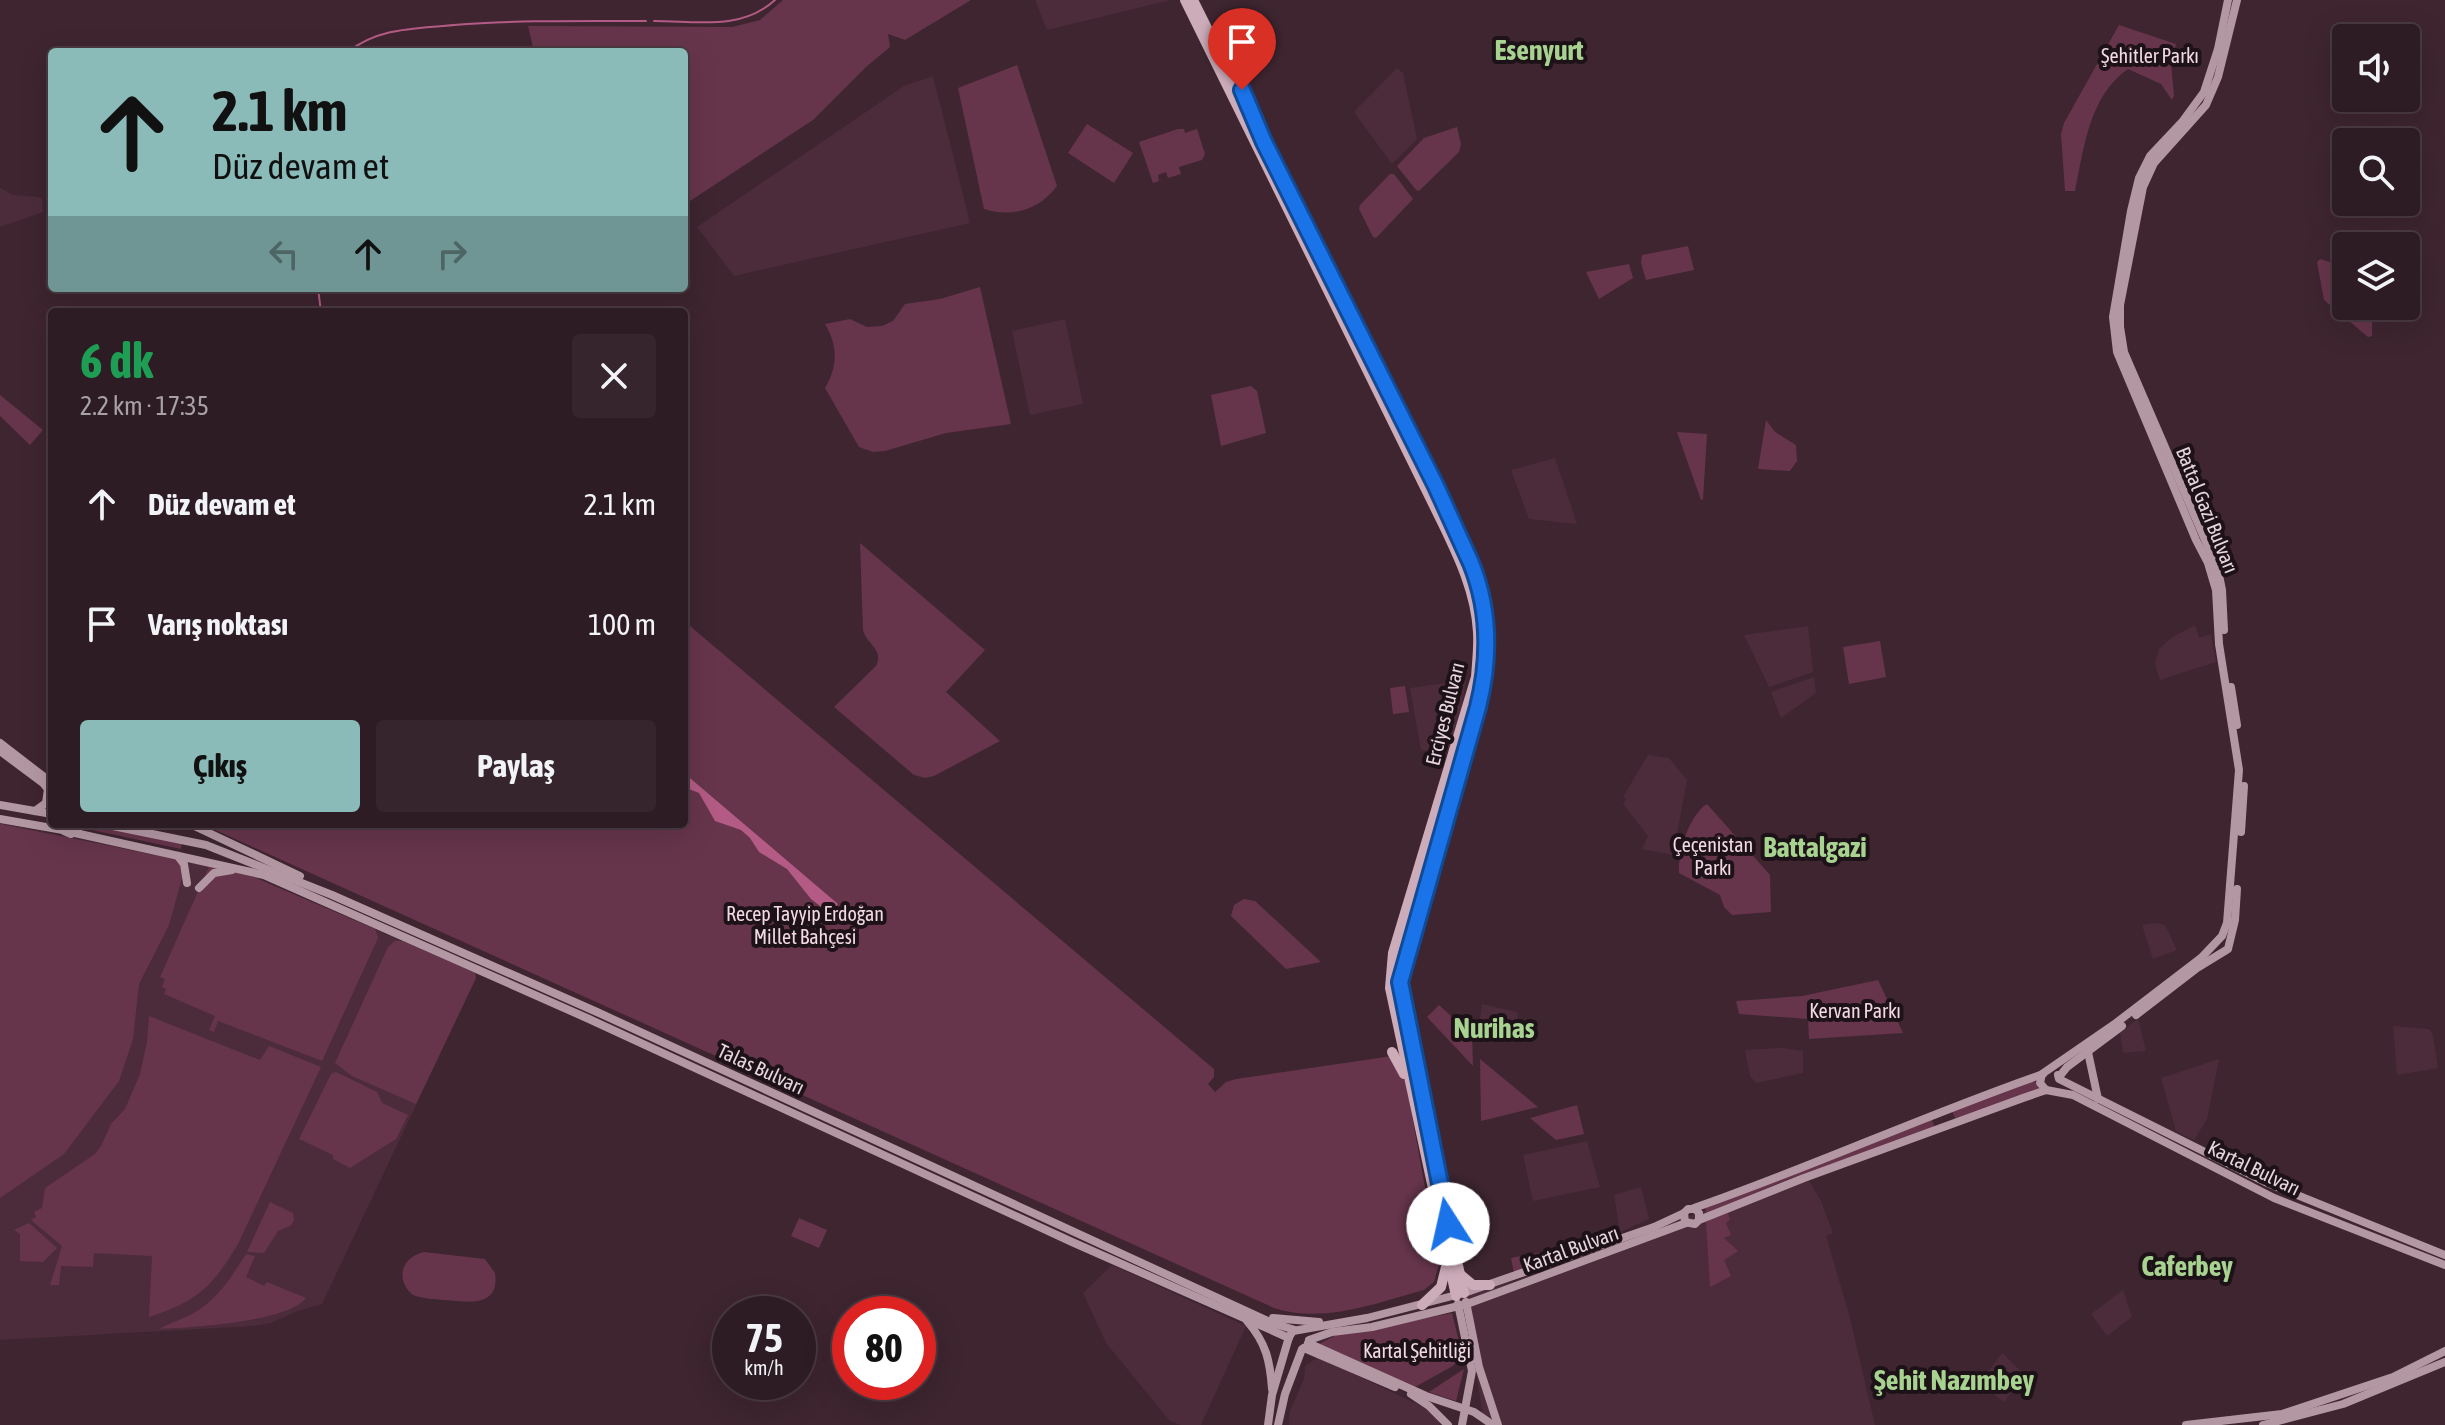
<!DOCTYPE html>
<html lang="tr">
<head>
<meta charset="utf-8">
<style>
	:root { --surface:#2e1c24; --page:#36252c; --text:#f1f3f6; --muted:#a7a1a6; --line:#493a41; --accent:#8bbbb9 }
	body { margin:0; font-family:"Asap Condensed",sans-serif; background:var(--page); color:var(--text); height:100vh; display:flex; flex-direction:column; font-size:30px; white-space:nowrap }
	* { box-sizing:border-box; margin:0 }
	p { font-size:26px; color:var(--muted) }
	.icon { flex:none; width:44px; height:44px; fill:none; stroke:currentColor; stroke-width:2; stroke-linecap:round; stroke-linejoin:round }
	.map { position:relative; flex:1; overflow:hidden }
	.panel { position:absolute; left:48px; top:308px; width:640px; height:520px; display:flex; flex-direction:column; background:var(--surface); border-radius:8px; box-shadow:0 8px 32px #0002,0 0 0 2px var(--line) }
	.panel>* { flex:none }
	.hud { position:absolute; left:48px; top:48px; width:640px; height:244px; border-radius:8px; box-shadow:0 8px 32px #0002,0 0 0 2px var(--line); background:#8bbbb9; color:#111; overflow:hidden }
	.controls { position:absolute; left:2332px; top:24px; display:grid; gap:16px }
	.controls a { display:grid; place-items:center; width:88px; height:88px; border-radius:8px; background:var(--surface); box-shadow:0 8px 32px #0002,0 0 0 2px var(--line); font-size:40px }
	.speed { position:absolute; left:712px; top:1296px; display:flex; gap:16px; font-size:40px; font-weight:700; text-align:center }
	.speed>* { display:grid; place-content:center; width:104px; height:104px; border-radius:50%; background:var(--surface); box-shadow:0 8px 32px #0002,0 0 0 2px var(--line); line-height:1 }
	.speed small { font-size:20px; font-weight:400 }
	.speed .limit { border:12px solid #d22; background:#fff; color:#111 }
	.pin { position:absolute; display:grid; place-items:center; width:68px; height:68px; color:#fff; margin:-82px -34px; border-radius:50% 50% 50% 0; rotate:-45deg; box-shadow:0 0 8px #0007 }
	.pin .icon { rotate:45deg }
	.me { position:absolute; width:88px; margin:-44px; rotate:350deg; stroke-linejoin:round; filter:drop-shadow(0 0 6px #0008) }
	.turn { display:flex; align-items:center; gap:28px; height:168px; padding:0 32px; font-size:36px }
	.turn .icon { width:104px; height:104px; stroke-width:2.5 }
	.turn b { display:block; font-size:56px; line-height:68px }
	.lanes { display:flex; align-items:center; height:76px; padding:0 32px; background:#0003; justify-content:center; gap:40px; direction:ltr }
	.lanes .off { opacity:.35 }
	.round { display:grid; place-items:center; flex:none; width:84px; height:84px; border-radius:8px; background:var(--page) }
	.head { display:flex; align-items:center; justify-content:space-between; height:136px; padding:0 32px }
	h1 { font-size:48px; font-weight:700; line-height:60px; color:#1e9e55 }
	.button { display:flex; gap:16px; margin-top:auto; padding:16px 32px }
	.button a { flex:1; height:92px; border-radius:8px; background:var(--accent); color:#111; font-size:32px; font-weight:700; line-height:92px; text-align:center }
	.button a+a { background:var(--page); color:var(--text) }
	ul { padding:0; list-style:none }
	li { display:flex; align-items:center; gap:24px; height:120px; padding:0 32px }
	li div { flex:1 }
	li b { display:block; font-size:30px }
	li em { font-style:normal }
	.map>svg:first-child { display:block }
	.built { fill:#4c2c3b }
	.green { fill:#66354b }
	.water { fill:#b35b84 }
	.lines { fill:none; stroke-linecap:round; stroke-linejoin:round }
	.stream { stroke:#b35b84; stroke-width:2 }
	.major { stroke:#b398a3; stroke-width:8 }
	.highway { stroke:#cdacba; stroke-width:10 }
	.route-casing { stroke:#114b97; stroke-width:20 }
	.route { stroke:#1a73e8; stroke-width:14 }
	.labels { text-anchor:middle; stroke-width:8; stroke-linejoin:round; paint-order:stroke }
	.park-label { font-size:20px; fill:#f2d9e3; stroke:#1d1217 }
	.street-label { font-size:20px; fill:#e7d6dd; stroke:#1d1217 }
	.district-label { font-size:28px; font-weight:bold; fill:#a7d290; stroke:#1d1217 }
</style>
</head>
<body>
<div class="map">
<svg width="2445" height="1425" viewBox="0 0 2445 1425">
	<rect width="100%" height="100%" fill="#3e2530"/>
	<g class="built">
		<path d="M1035 0H1171L1047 30Z"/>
		<path d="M1397 68 1403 73 1417 139 1392 164 1354 112Z"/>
		<path d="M933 76 970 223 734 276 697 227 904 86Z"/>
		<path d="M0 188 13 195 38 197 42 199 43 212 0 227Z"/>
		<path d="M1065 319 1083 404 1030 415 1012 331Z"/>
		<path d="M1555 458 1577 524 1529 519 1511 470Z"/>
		<path d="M2195 625 2199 638 2211 634 2216 662 2160 680 2155 664 2159 649 2171 638Z"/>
		<path d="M1808 626 1813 672 1769 687 1744 635Z"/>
		<path d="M1814 677 1816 693 1781 718 1771 692Z"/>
		<path d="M1466 680 1460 719 1448 752 1421 750 1410 688Z"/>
		<path d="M1648 755 1669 758 1687 780 1673 855 1642 849 1648 836 1623 804 1626 799 1623 797Z"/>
		<path d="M0 823 199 862 250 875 475 973 476 978 322 1304 297 1311 271 1323 254 1326 0 1340Z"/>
		<path d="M2155 923 2165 925 2177 950 2153 959 2142 925Z"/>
		<path d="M1482 1004 1517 1012 1519 1029 1494 1042 1478 1033Z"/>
		<path d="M2138 1019 2146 1051 2123 1053 2120 1032Z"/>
		<path d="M2393 1026 2429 1029 2433 1035 2438 1068 2397 1075Z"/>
		<path d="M1782 1048 1803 1051V1073L1756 1083 1750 1076 1745 1050Z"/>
		<path d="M2219 1059 2207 1119 2194 1140 2176 1131 2161 1078Z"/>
		<path d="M1587 1141 1600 1187 1533 1201 1523 1155Z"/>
		<path d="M1803 1171 1821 1201 1833 1233 1826 1236 1849 1314 1875 1425H1484L1473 1351 1461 1297 1515 1281 1655 1230Z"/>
		<path d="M1641 1187 1649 1219 1620 1232 1614 1195Z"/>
		<path d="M1112 1265 1246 1326 1201 1425H1181L1170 1421 1106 1343 1083 1293Z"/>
		<path d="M2123 1290 2132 1317 2107 1336 2091 1314Z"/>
		<path d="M2002 1353 2024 1374 2004 1402 1980 1383Z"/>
		<path d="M1318 1357 1436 1413 1441 1421 1439 1425H1289L1290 1411 1304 1379 1305 1366Z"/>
	</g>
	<g class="green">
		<path d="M783 0H971L905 40 888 34 890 47 866 67 813 120 684 205V52H534L528 26 732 27 760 20Z"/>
		<path d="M2119 25 2176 44 2171 63 2174 96 2172 100 2161 84 2128 69C2089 96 2084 148 2075 191H2065L2061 134 2064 123Z"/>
		<path d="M1017 65 1057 186C1039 210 1012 218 984 209L958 88Z"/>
		<path d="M1087 124 1133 153 1114 183 1068 153Z"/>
		<path d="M1457 127 1461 144 1459 152 1419 191 1416 190 1397 166 1424 138Z"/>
		<path d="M1178 129H1184L1185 133 1197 129 1205 154 1202 160 1179 167 1181 174 1168 178 1166 172 1158 175 1159 181 1153 183 1139 142Z"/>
		<path d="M1390 174H1394L1413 199 1376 238 1373 237 1359 209 1360 205Z"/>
		<path d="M1688 246 1694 270 1646 280 1641 263 1642 255Z"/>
		<path d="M2320 259 2346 267V306H2372V336L2368 337 2324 300 2317 262Z"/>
		<path d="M1629 264 1633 278 1599 299 1586 272Z"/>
		<path d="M980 287 1011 424 946 433 885 451 873 452 859 447 825 388C838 367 838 345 825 324L850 319 867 327 882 326 893 321 905 304 940 299Z"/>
		<path d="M1251 386 1257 391 1266 433 1221 446 1211 395Z"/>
		<path d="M0 395 43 430 30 445 0 416Z"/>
		<path d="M1766 420 1775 432 1796 445 1797 461 1790 471 1758 469Z"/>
		<path d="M1677 432 1707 434 1703 499 1701 500Z"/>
		<path d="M860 543 985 650 946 692 1000 741 934 776 925 778 914 775 834 707 876 666C884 649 867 645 863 630Z"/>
		<path d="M684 621 1214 1069V1077L1208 1084 1215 1092 1226 1082 1236 1079 1392 1056 1406 1083 1439 1264 1434 1282 1424 1290C1376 1303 1323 1324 1274 1308L202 824H684Z"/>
		<path d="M1880 641 1886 677 1849 684 1843 647Z"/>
		<path d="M1405 686 1409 712 1393 714 1390 688Z"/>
		<path d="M1707 804 1770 875 1771 912 1732 915 1724 907 1720 895 1679 873C1678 852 1689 815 1707 804Z"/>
		<path d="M0 824 185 861V867L169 925 139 984 133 1039 119 1081 64 1154 0 1198Z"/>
		<path d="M78 824H96L182 842 181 849 78 827Z"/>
		<path d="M209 867 251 876 375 929 378 938 322 1061 218 1021 214 1032 209 1030 215 1016 164 994 166 989 162 987 165 979 160 977Z"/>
		<path d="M1244 899 1255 901 1321 962 1286 969 1231 916 1234 905Z"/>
		<path d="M395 941H403L475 973 476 978 416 1104 352 1076 335 1063 388 947Z"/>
		<path d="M1878 980 1903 1033 1809 1039 1808 1019 1739 1014 1736 1001 1802 996Z"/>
		<path d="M1439 1005 1472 1035 1473 1066 1427 1017Z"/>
		<path d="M149 1016 260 1060 269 1046 321 1067 238 1244C212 1287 198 1301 149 1317L152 1256 94 1253 93 1267 61 1266 59 1285H50L62 1246 31 1220 36 1217 34 1212 42 1208 45 1188 95 1154 101 1146 111 1124 125 1109 140 1074 147 1042Z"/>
		<path d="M1480 1059 1538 1107 1481 1121Z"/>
		<path d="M336 1072 377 1092 382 1103 408 1115 396 1139 350 1168 333 1159V1155L299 1139 331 1074Z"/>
		<path d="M2035 1081 2039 1090 1956 1120 1952 1111Z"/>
		<path d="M1577 1105 1584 1134 1556 1140 1530 1118Z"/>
		<path d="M1932 1120 1935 1128 1786 1180 1707 1213 1705 1208Z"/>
		<path d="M270 1202 293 1213 294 1221 290 1226 278 1231 264 1253 247 1252Z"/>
		<path d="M1730 1208 1731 1212 1728 1213 1730 1220 1726 1223 1731 1235 1724 1238 1738 1251 1724 1260 1731 1276 1710 1287 1706 1222Z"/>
		<path d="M799 1218 827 1230 819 1248 791 1236Z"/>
		<path d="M29 1223 57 1248 43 1262 20 1261V1234L14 1230Z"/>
		<path d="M1563 1248 1565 1254 1514 1273 1511 1258Z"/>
		<path d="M424 1252 485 1259 495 1273C500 1308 468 1302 445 1300 434 1299 423 1299 413 1295 395 1280 401 1257 424 1252Z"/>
		<path d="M246 1254 255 1256 246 1277 264 1286 267 1282 306 1298C288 1322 190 1328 159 1329 170 1323 183 1319 194 1313 219 1298 231 1277 246 1254Z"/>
		<path d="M1452 1313 1463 1358 1451 1367 1415 1387 1319 1344 1336 1335Z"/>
		<path d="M1464 1369 1456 1401 1429 1392Z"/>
	</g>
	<path class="water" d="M684 773 838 904 829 913 811 899 787 869 759 852 750 838 741 830 715 821 699 793 684 787Z"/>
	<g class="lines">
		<g class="stream">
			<path d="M654 21C697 21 741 31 775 0"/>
			<path d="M348 52C379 27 416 29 454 25 518 20 582 21 646 21"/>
			<path d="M318 288 321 312"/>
			<path d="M224 828 226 824"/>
		</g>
		<g class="major">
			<path d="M2224 630 2222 590 2218 570 2124 352 2120 327V305L2143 187 2154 163 2206 105 2218 77 2237 0"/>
			<path d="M2231 687 2237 725"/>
			<path d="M0 743 52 783"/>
			<path d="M0 751 43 783 52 794"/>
			<path d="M0 805 52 814"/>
			<path d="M35 811 46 803 48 789"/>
			<path d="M0 819 63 830"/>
			<path d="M61 824 64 831 71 834 78 830 79 824"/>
			<path d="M103 824 206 845 332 895 597 1012 1272 1323 1295 1330"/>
			<path d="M190 824 300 876"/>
			<path d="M2241 832 2244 786"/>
			<path d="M75 833 264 875 589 1019 1072 1242 1289 1338"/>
			<path d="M178 856 184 864 187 883"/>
			<path d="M199 888 214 873 232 870"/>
			<path d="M2136 1015 2197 968 2228 949 2235 920 2237 889"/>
			<path d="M2088 1052 2098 1099"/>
			<path d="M2058 1075 2059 1079 2265 1182 2445 1255"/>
			<path d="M2059 1077 2067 1067 2122 1026"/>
			<path d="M2046 1090 2040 1083 2042 1074 2116 1023 2201 958 2222 936 2227 923 2239 770 2219 644 2216 590 2208 563 2196 540 2117 352 2113 317 2131 211 2139 178 2150 156 2182 122 2204 92 2218 49 2228 0"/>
			<path d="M1694 1208C1812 1167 1925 1115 2043 1074"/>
			<path d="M1699 1220V1213L1695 1209H1688L1684 1213 1685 1222 1695 1224 1699 1220 1804 1178 2023 1098 2046 1090 2073 1095 2274 1198 2445 1265"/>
			<path d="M1466 1302 1479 1367 1498 1425"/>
			<path d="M1458 1304 1472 1371 1462 1425"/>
			<path d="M1273 1318 1319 1322"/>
			<path d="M1247 1321C1266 1343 1270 1360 1272 1389"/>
			<path d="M1309 1340 1332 1332 1372 1327 1467 1304 1686 1223"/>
			<path d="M1308 1343 1426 1396 1474 1412 1493 1425"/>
			<path d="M1304 1348 1395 1387"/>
			<path d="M1411 1394 1429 1406 1448 1425"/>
			<path d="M1268 1425 1272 1395 1289 1337 1293 1331 1367 1318 1464 1293 1654 1227 1684 1213"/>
			<path d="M1278 1425 1285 1394 1302 1349 1306 1347"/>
			<path d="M2186 1425 2282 1414 2393 1377 2445 1351"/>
			<path d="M2263 1425 2343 1404 2445 1362"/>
		</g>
		<g class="highway">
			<path d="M1185 0 1442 522C1459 557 1476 593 1478 632 1479 646 1477 662 1476 677L1393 953 1390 988 1456 1296"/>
			<path d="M1193 0 1436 486 1476 576 1488 632 1485 682 1466 756 1402 968 1400 982 1404 1015 1464 1293"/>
			<path d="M1392 1052 1404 1074"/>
			<path d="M1461 1275 1473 1285H1490"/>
			<path d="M1422 1305 1441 1287 1446 1267"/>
		</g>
	</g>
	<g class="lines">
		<g class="route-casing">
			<path id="route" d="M1242 90 1264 142 1436 486 1471 563C1490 610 1490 659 1478 707L1400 982 1448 1224"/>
		</g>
		<use href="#route" class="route"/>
	</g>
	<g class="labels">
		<g class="park-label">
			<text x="2150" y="63">Şehitler Parkı</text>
			<text x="1713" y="852">Çeçenistan<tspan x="1713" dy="23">Parkı</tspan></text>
			<text x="805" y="921">Recep Tayyip Erdoğan<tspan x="805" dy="23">Millet Bahçesi</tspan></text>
			<text x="1855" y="1018">Kervan Parkı</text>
			<text x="1417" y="1358">Kartal Şehitliği</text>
		</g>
		<g class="street-label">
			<text transform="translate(2207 510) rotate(68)" y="7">Battal Gazi Bulvarı</text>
			<text transform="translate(1445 714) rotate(-76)" y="7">Erciyes Bulvarı</text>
			<text transform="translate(761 1069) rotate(25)" y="7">Talas Bulvarı</text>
			<text transform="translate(2254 1168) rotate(26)" y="7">Kartal Bulvarı</text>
			<text transform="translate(1571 1249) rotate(-20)" y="7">Kartal Bulvarı</text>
		</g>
		<g class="district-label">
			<text x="1539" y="60">Esenyurt</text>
			<text x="1815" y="857">Battalgazi</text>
			<text x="1494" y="1038">Nurihas</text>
			<text x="2187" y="1276">Caferbey</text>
			<text x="1954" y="1390">Şehit Nazımbey</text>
		</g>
	</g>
</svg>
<div class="controls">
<a><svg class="icon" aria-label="sound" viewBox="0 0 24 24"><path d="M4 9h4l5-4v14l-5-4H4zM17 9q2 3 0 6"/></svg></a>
<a><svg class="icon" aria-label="search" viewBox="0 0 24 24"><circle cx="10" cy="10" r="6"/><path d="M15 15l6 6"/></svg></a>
<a><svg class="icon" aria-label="layers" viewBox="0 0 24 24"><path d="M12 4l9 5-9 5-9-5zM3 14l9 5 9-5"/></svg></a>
</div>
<div class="speed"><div>75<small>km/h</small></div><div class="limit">80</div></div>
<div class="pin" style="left:1242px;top:90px;background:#d93025"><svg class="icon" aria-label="arrive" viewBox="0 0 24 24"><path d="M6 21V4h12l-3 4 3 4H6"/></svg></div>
<svg class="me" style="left:1448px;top:1224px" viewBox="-20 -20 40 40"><circle r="19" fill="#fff"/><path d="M0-13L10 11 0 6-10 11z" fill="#1a73e8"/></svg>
<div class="hud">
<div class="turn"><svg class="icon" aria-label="ahead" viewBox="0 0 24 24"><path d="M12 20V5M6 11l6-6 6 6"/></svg><div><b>2.1 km</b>Düz devam et</div></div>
<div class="lanes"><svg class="icon off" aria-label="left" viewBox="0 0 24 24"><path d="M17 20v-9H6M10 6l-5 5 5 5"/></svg><svg class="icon" aria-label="ahead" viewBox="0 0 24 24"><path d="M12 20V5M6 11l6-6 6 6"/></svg><svg class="icon off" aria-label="right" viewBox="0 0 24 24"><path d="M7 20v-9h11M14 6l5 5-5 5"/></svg></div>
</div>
<section class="panel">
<div class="head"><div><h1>6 dk</h1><p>2.2 km · 17:35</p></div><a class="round"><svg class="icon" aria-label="close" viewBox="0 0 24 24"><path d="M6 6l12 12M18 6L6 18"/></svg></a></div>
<ul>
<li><svg class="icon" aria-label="ahead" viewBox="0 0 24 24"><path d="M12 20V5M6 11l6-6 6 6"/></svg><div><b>Düz devam et</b></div><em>2.1 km</em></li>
<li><svg class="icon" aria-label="arrive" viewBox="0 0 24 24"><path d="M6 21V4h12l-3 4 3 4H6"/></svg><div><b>Varış noktası</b></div><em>100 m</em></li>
</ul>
<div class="button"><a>Çıkış</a><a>Paylaş</a></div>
</section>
</div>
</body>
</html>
